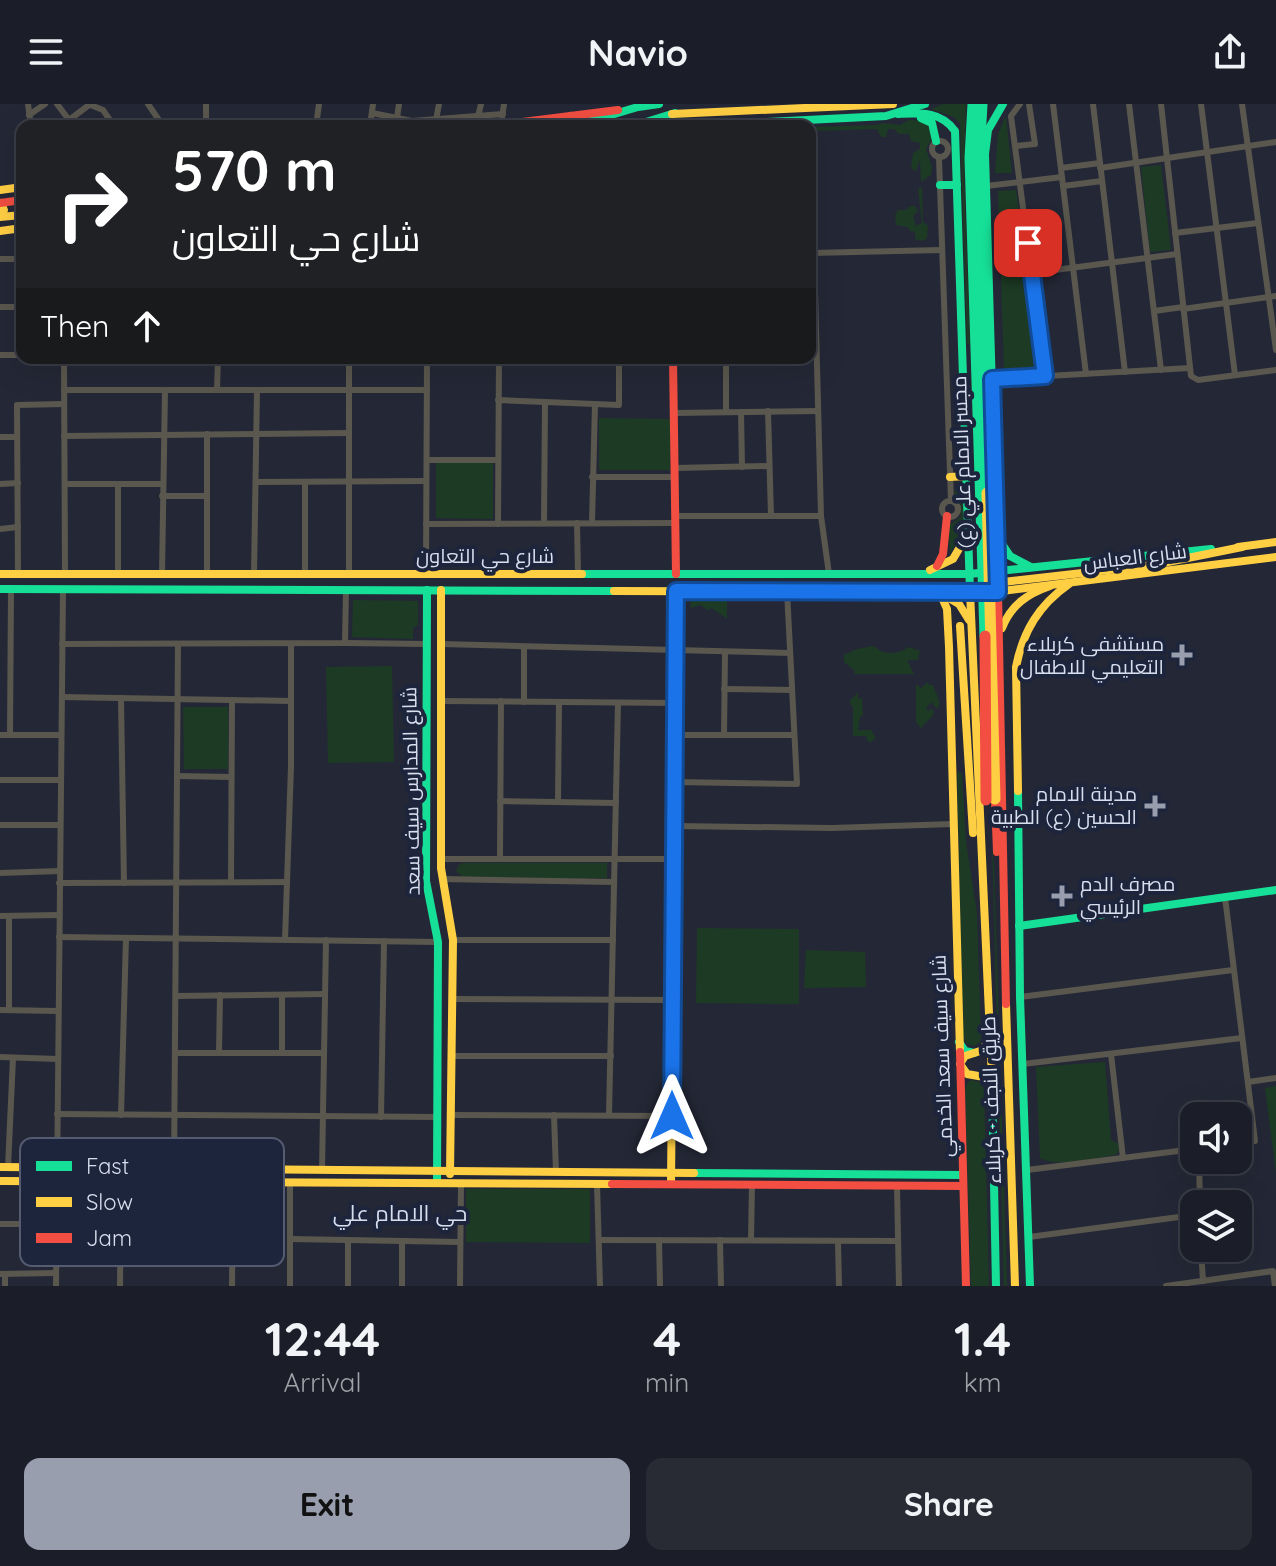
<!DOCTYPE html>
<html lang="en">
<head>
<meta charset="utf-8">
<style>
	:root { --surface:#1b1e28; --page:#282b34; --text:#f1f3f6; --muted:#a0a2a8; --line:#393c45; --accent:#989eae }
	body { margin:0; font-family:Quicksand,Cairo,sans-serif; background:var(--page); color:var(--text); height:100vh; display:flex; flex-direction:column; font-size:30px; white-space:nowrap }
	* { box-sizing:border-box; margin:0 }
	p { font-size:26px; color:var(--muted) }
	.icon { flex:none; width:44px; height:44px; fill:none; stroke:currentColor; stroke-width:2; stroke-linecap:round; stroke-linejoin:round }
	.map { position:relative; height:1182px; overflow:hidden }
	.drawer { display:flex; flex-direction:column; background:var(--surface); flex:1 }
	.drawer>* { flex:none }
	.top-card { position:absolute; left:16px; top:16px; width:800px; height:244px; border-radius:16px; box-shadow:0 8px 32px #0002,0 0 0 2px var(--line); background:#202124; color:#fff; overflow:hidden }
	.fabs { position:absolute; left:1180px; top:998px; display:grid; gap:16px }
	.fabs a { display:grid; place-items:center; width:72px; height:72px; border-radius:16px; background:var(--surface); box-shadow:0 8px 32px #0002,0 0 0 2px var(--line); font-size:40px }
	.pin { position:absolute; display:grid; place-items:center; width:68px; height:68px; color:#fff; margin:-34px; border-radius:16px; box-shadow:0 4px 12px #0006 }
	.me { position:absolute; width:88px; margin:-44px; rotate:0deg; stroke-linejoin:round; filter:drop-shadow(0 0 6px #0008) }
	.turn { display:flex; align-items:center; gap:28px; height:168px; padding:0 24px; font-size:36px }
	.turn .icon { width:104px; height:104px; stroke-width:2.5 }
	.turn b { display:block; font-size:56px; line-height:68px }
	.then { display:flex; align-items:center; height:76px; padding:0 24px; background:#0003; gap:16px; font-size:30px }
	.eta { display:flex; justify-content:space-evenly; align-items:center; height:136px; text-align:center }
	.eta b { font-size:48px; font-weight:700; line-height:56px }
	.primary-button { display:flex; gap:16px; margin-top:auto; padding:16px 24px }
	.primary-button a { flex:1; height:92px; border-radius:16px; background:var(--accent); color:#111; font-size:32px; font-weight:700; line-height:92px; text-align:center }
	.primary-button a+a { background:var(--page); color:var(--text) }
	header { display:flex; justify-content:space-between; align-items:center; height:104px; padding:0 24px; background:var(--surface); font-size:36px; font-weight:700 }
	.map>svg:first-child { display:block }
	.green { fill:#1d3a25 }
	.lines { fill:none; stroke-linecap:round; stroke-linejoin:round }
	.street { stroke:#5a574e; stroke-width:6 }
	.fast { stroke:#16e098; stroke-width:8 }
	.slow { stroke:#ffcf43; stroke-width:8 }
	.jam { stroke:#f24e42; stroke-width:8 }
	.fast-bridge { stroke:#16e098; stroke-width:11 }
	.slow-bridge { stroke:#ffcf43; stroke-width:11 }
	.jam-bridge { stroke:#f24e42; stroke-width:11 }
	.route-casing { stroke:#114b97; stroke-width:20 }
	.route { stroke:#1a73e8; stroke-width:14 }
	.poi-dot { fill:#989eae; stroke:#1d253d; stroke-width:3 }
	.labels { text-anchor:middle; stroke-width:8; stroke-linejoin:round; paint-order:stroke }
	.street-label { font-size:20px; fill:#d7deee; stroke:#1d253d }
	.poi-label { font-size:20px; fill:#d7deee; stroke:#1d253d; text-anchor:end }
	.neighbourhood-label { font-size:22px; fill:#d7deee; stroke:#1d253d }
	.key { fill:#1d253d; stroke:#555c72; stroke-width:2 }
	.key-label { font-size:22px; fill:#d7deee }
</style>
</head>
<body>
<header><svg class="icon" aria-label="menu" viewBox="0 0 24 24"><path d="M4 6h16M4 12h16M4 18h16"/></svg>Navio<svg class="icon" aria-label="share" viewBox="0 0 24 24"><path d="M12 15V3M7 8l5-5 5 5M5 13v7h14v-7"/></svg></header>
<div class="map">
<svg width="1276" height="1182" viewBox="0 0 1276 1182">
	<rect width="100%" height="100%" fill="#242836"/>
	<g class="green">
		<path d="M943 0H966L964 70 970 240H967L960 20 954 13 931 5Z"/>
		<path d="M1006 12 1012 69H995L998 30Z"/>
		<path d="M909 16 926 17 931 20 932 34 926 45 932 63 931 71 921 78 920 56 916 67 911 65 913 49 920 45V39L911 37 909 30H899L894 25H888L886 33H881L877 25 810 27V23L878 21 882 19 900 21Z"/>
		<path d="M1161 61 1171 146 1150 148 1141 63Z"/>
		<path d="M922 83 923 118 928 122 927 134 923 137 915 135V128L910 127 908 123 896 121 895 111 898 106H906L910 102H915L918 107 913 112 916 122 922 119 918 85Z"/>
		<path d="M1016 86 1039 262 1004 267 998 87Z"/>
		<path d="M599 314 670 315V366H599Z"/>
		<path d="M436 359H493V415L436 414Z"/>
		<path d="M960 384C968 406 964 431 950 449L948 422 961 413 960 401 954 390 956 385Z"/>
		<path d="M698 493 710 497 714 494H727V515L712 504 708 506 700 501 691 504 690 495Z"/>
		<path d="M353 496 418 497V521L413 524V535L352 533Z"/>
		<path d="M874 542C882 551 899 551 908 543L920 547 918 556H907L914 570H854L855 567 844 558V551L857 545Z"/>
		<path d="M392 562 394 658 328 659 326 563Z"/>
		<path d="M928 578 929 581H933C935 590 941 593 939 604L935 603 931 598 926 605 928 607 932 604 934 610 921 624 916 618V580L921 584Z"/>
		<path d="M858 588V595L862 594 863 612 860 613 858 626H871L876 634 869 639 866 632H853V603L849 598Z"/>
		<path d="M183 603H228V665H184Z"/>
		<path d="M957 668 962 669 966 738 977 809 981 933 980 938 974 942 967 940 963 934Z"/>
		<path d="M992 741 994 760 1007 1182H1004Z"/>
		<path d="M463 759H607V774L466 776 456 767 459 761Z"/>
		<path d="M697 824 799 825V900L696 899Z"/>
		<path d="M806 846 865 848 866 883 804 884Z"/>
		<path d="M1105 958 1111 1036 1119 1040 1120 1045 1116 1051C1094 1054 1057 1064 1040 1054L1036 963Z"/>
		<path d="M972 976 979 978 984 985 989 1182H971L965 985 968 978Z"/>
		<path d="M1276 982V1069L1265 984Z"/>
		<path d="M466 1085H590V1139L466 1138Z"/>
	</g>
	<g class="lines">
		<g class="street">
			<path d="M28 0 31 22"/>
			<path d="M57 0 69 16 89 1"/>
			<path d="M88 0 103 6 114 22"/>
			<path d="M148 0 163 22"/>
			<path d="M206 0V22"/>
			<path d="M1020 0 1011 12 1045 272"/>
			<path d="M1053 0 1086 270"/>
			<path d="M1093 0 1125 268"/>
			<path d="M1129 0 1161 266"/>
			<path d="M1161 0 1191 272 1198 276 1276 266"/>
			<path d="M1201 0 1235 271"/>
			<path d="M1242 0 1276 246"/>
			<path d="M372 9 412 17 503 10"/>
			<path d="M29 11 45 0"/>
			<path d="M478 13 481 0"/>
			<path d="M397 14 399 0"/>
			<path d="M502 14 504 0"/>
			<path d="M436 16 439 0"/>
			<path d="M316 22 319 0"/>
			<path d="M370 22 373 0"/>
			<circle cx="940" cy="45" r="8"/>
			<path d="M1015 42 1035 40 1029 0"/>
			<path d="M939 54 951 397"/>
			<path d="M1061 64 1100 59"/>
			<path d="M1100 64 1276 38"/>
			<path d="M986 82 1062 73"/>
			<path d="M1063 82 1102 77"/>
			<path d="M1175 129 1258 119"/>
			<path d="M810 149 942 146"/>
			<path d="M814 149 821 412 829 470"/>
			<path d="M0 155H22"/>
			<path d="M1032 169 1177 150"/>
			<path d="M0 203H22"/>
			<path d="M1183 205 1276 192"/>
			<path d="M1154 207 1183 203"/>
			<path d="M0 251H22"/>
			<path d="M64 254 65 470"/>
			<path d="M992 275 1190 264"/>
			<path d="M64 286H427"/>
			<path d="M217 286 218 254"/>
			<path d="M498 296 619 301V254"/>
			<path d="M768 307 771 412"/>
			<path d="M726 308V254"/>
			<path d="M741 308 742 363"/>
			<path d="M674 309 818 307"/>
			<path d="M207 330V470"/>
			<path d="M64 332 349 329"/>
			<path d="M0 333H17"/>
			<path d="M427 356H496"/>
			<path d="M675 364 769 362"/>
			<path d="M592 373H675"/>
			<path d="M257 378 426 377"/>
			<path d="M0 380 18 379"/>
			<path d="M65 380H163"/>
			<path d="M162 392H207"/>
			<circle cx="950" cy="405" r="8"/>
			<path d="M675 412H821"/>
			<path d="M544 419 545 298"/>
			<path d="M577 419 578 470"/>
			<path d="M592 419 595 300"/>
			<path d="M426 420 676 419"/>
			<path d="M498 420 499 254"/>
			<path d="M0 425 18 423"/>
			<path d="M349 469V254"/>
			<path d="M18 470 17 301 64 300"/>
			<path d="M118 470V380"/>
			<path d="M162 470 165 286"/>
			<path d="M254 470 257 286"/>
			<path d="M305 470V378"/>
			<path d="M426 470 427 254"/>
			<path d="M345 539 427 540"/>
			<path d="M62 540 345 539 346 486"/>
			<path d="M441 540 790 549"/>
			<path d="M724 585 792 586"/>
			<path d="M62 593 290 597"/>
			<path d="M121 594 124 779"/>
			<path d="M441 597 675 599"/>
			<path d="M524 598V543"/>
			<path d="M0 631H61"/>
			<path d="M10 631 11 485"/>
			<path d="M675 631H794"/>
			<path d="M724 631 725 548"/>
			<path d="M178 672 231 673"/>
			<path d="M0 676H61"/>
			<path d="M674 678 797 680 787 487"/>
			<path d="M500 697 616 699"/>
			<path d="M558 698 559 599"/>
			<path d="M0 721H60"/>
			<path d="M674 722 832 724 953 720"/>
			<path d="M442 755H674"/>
			<path d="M500 755 501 597"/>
			<path d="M0 769 60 767"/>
			<path d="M442 775 614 778"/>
			<path d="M231 778 232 596"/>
			<path d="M59 779 286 778"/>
			<path d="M1225 793 1255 1037 1238 1039"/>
			<path d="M0 812 59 811"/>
			<path d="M59 833 438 838"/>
			<path d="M285 836 291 662V540"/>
			<path d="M453 836H613"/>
			<path d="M282 891V949"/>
			<path d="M176 892 324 890"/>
			<path d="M1020 893 1233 866"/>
			<path d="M452 895 673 896"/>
			<path d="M9 905V812"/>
			<path d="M0 906 58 907"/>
			<path d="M176 949H323"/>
			<path d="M219 949 220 891"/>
			<path d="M1111 950 1123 1054"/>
			<path d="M452 952H611"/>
			<path d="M0 953 57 955"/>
			<path d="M1023 960 1242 934"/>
			<path d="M1248 978 1276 974"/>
			<path d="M57 1010 437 1013"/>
			<path d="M121 1011 126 834"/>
			<path d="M451 1011 672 1012"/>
			<path d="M554 1011 556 1068"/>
			<path d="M609 1011 618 599"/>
			<path d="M381 1013 384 837"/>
			<path d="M1199 1056 1200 1100"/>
			<path d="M8 1063 13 954"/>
			<path d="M174 1065 178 540"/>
			<path d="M322 1066 326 836"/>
			<path d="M1027 1066 1194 1045"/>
			<path d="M290 1078V1182"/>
			<path d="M597 1080 600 1182"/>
			<path d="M897 1082 899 1182"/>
			<path d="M0 1120H56"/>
			<path d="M1029 1133 1194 1111"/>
			<path d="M121 1135 232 1133"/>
			<path d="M290 1135 460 1138"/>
			<path d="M599 1136 898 1137"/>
			<path d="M659 1136 660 1182"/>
			<path d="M720 1136 721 1182"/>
			<path d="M751 1136 752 1081"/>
			<path d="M402 1137V1182"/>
			<path d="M838 1137 839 1182"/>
			<path d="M1201 1144 1203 1177"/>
			<path d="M0 1170 56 1169"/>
			<path d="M5 1170V1182"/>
			<path d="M56 1182 63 485"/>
			<path d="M120 1182 121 1077"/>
			<path d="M232 1182 233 1078"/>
			<path d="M348 1182V1136"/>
			<path d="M460 1182 461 1079"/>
			<path d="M1166 1182 1273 1167 1275 1182"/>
		</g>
		<g class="fast">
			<path d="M898 10C920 9 941 7 955 27L970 488"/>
			<path d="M921 14 932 19 936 37"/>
			<path d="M574 22 638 3 659 0"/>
			<path d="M633 22 675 9"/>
			<path d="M688 22 886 12 925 0"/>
			<path d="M940 81H957"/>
			<path d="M998 434 1010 452 1031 463"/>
			<path d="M582 470H969L1211 445"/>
			<path d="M0 485 614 487"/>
			<path d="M427 486 426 777 438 838 437 1079"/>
			<path d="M998 488 985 50 988 26 1003 0"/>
			<path d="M675 640 676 487"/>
			<path d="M1018 687 1020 893 1030 1182"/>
			<path d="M1019 822 1276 786"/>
			<path d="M959 938 965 947 974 949"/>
			<path d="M992 976 996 1182"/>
			<path d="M694 1069 963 1071"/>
		</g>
		<g class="slow">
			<path d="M672 10 893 0"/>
			<path d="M552 22 571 12"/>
			<path d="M0 86 22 83"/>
			<path d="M1 99 4 106 0 113 22 111"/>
			<path d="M0 127 22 124"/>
			<path d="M950 373 967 372"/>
			<path d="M1238 443 1276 438"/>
			<path d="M930 466 953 455 967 431"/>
			<path d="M0 470H582"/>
			<path d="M1003 478 1153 461 1242 443"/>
			<path d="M441 486V764L453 836 450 1070"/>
			<path d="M614 487 975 488"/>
			<path d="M939 488 959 500 969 516"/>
			<path d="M970 488 992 976"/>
			<path d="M994 488 1276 453"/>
			<path d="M940 489 947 505 949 543 960 948"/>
			<path d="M960 522 973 729"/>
			<path d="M1002 524C1011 501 1027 490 1050 482"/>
			<path d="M1018 687 1016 563C1023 527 1039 501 1069 480"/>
			<path d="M1006 900 1015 1182"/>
			<path d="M989 934 983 946 965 952 960 960 967 970 984 973 991 984"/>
			<path d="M0 1063 694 1069"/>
			<path d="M0 1077 612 1080"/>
			<path d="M671 1080 675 640"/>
		</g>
		<g class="jam">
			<path d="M491 22 618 6"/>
			<path d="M0 99 22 96"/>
			<path d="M673 254 676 470"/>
			<path d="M937 462 943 450 947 412"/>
			<path d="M998 488 1006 900"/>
			<path d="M995 695 997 748"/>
			<path d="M960 948 966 1182"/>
			<path d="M612 1080 963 1082"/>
		</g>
		<g class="fast-bridge">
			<path d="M973 0 970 54 985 532"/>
			<path d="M982 0 979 54 987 389"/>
		</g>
		<path class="slow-bridge" d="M987 389 995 695"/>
		<path class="jam-bridge" d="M985 532 986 696"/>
	</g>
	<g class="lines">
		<g class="route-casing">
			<path id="route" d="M672 1012 676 487 998 488 992 275 1045 272 1028 139"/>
		</g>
		<use href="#route" class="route"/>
	</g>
	<g class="poi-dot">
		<path d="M1178 539h8v8h8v8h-8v8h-8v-8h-8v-8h8z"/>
		<path d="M1151 690h8v8h8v8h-8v8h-8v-8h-8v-8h8z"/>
		<path d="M1058 780h8v8h8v8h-8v8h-8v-8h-8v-8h8z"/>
	</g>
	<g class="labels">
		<g class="street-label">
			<text transform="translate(962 358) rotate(-92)" y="7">مجسر الامام علي (ع)</text>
			<text x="485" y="459">شارع حي التعاون</text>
			<text transform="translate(1135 453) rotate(-7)" y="7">شارع العباس</text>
			<text transform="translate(411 687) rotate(-91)" y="7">شارع المدارس سيف سعد</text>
			<text transform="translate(942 952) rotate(-92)" y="7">شارع سيف سعد الخدمي</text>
			<text transform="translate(991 996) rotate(-92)" y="7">طريق النجف - كربلاء</text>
		</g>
		<g class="poi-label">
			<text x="1164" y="547">مستشفى كربلاء<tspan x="1164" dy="23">التعليمي للاطفال</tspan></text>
			<text x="1137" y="697">مدينة الامام<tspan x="1137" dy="23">الحسين (ع) الطبية</tspan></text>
			<text x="1080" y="787" text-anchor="start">مصرف الدم<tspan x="1080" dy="23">الرئيسي</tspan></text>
		</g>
		<g class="neighbourhood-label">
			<text x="400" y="1117">حي الامام علي</text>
		</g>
	</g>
	<rect x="20" y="1034" width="264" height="128" rx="12" class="key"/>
	<rect x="36" y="1057" width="36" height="10" fill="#16e098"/>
	<rect x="36" y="1093" width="36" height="10" fill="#ffcf43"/>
	<rect x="36" y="1129" width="36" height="10" fill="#f24e42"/>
	<g class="key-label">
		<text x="86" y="1070">Fast</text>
		<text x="86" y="1106">Slow</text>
		<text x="86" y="1142">Jam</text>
	</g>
</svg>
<div class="fabs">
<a><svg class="icon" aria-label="sound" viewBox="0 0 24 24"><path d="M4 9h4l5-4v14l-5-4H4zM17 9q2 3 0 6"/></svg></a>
<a><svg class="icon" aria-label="layers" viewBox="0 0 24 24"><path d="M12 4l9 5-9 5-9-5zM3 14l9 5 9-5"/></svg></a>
</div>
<div class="pin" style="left:1028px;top:139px;background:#d93025"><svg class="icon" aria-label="arrive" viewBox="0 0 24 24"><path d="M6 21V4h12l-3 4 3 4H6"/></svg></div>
<svg class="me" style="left:672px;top:1012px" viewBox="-20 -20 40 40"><path d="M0-17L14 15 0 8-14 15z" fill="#1a73e8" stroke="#fff" stroke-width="4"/></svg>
<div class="top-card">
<div class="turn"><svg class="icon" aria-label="right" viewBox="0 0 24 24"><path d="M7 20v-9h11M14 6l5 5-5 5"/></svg><div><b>570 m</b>شارع حي التعاون</div></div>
<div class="then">Then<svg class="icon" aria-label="ahead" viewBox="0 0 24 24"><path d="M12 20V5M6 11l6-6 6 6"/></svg></div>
</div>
</div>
<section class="drawer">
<div class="eta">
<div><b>12:44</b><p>Arrival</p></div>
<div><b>4</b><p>min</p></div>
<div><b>1.4</b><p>km</p></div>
</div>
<div class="primary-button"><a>Exit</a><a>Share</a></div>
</section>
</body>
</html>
